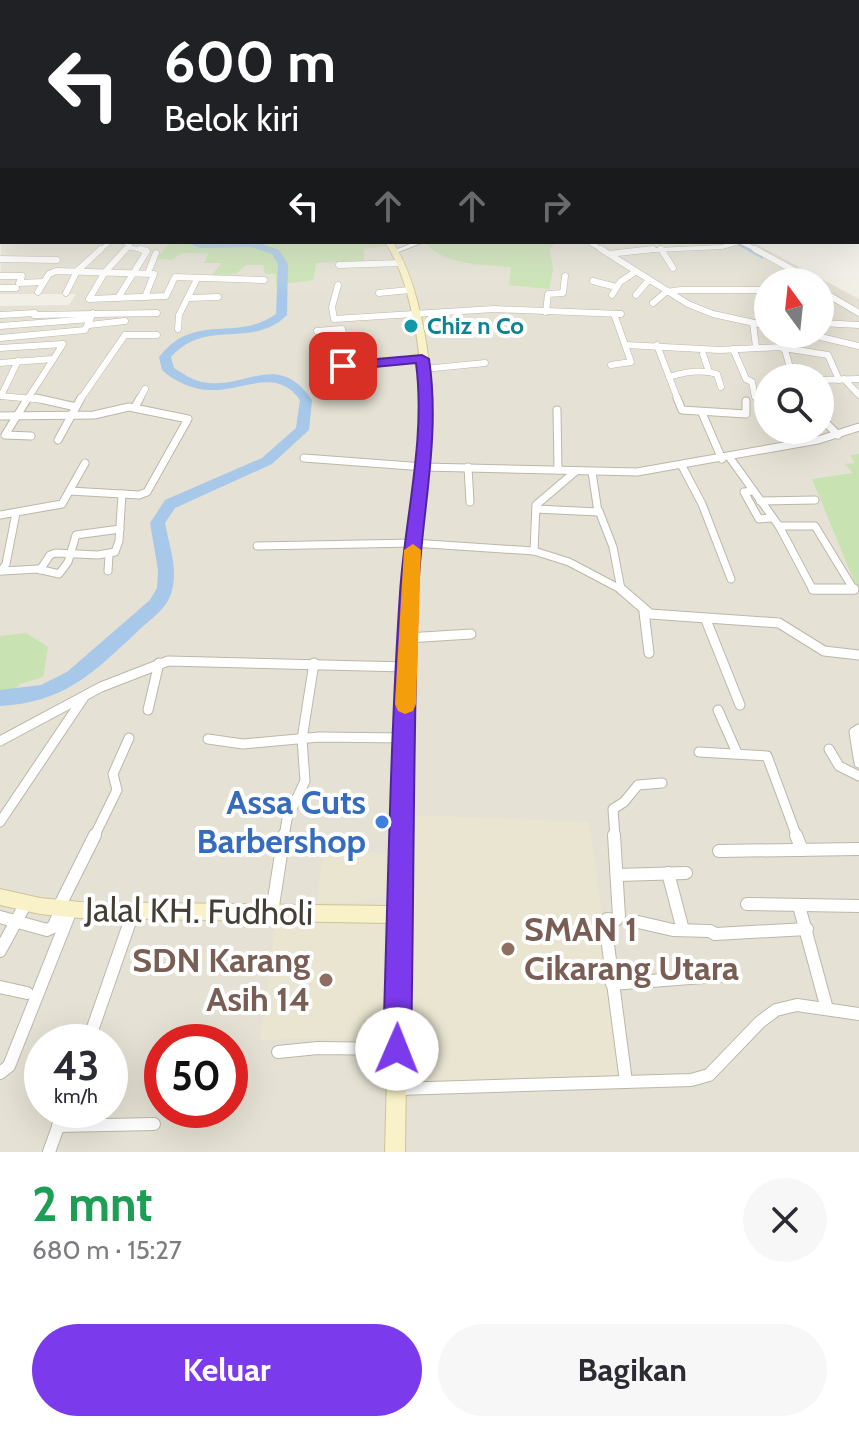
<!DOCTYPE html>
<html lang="id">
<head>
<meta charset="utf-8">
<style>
	:root { --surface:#fff; --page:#f7f7f7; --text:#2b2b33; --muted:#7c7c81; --accent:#7c3aed }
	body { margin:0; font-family:Cabin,sans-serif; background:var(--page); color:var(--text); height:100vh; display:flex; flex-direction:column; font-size:30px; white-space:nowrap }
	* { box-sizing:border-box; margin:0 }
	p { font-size:26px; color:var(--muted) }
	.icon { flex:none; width:44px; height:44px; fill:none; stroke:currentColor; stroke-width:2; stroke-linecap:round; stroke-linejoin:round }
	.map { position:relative; height:1152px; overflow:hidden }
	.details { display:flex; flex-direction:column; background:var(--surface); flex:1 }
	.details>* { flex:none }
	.top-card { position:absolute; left:0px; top:0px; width:860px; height:244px; box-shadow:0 8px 32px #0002; background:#202124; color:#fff; overflow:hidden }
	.needle { width:52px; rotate:345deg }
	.buttons { position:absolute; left:754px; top:268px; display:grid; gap:16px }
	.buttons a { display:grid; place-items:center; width:80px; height:80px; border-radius:50%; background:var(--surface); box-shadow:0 8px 32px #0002; font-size:40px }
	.speed { position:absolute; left:24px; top:1024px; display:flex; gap:16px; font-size:40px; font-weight:700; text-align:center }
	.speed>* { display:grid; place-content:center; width:104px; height:104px; border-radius:50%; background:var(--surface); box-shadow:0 8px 32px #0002; line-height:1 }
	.speed small { font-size:20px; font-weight:400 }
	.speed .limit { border:12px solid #d22; background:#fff; color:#111 }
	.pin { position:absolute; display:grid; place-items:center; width:68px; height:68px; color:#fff; margin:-34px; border-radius:16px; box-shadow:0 4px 12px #0006 }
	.me { position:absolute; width:88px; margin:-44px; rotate:1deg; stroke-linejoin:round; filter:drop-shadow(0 0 6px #0008) }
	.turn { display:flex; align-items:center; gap:28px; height:168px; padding:0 32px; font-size:36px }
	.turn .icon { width:104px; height:104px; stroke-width:2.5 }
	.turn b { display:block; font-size:56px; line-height:68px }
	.lanes { display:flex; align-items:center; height:76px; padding:0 32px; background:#0003; justify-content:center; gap:40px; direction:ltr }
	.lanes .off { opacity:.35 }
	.round { display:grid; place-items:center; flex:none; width:84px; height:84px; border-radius:42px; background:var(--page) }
	.head { display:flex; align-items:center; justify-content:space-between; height:136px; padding:0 32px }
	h1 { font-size:48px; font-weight:700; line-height:60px; color:#1e9e55 }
	.action { display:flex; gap:16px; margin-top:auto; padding:16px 32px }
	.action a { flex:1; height:92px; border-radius:48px; background:var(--accent); color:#fff; font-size:32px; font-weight:700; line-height:92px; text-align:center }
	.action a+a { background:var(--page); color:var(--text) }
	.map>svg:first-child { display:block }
	.residential { fill:#e5e1d4; fill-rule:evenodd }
	.education { fill:#e9e5d1 }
	.green { fill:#c8e2b2 }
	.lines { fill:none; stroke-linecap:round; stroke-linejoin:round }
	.canal-far1 { stroke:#a7c8e9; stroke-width:5 }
	.canal { stroke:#a7c8e9; stroke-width:6 }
	.river { fill:#a7c8e9; fill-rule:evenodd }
	.minor-far4-casing { stroke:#bcb7a9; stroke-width:5 }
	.minor-far3-casing { stroke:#bcb7a9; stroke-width:7 }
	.minor-far2-casing { stroke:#bcb7a9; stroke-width:9 }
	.minor-far1-casing { stroke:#bcb7a9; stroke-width:11 }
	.minor-casing { stroke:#bcb7a9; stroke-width:14 }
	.tertiary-casing { stroke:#bcb7a9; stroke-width:2 }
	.secondary-casing { stroke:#cdc499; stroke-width:2 }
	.minor-far4 { stroke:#fff; stroke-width:4 }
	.minor-far3 { stroke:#fff; stroke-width:6 }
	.minor-far2 { stroke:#fff; stroke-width:7 }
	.minor-far1 { stroke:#fff; stroke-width:9 }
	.minor { stroke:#fff; stroke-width:12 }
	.tertiary { fill:#fff; fill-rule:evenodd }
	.secondary { fill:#f9f2c8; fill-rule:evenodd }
	.route { fill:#7c3aed; stroke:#51269a; stroke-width:2 }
	.slow { fill:#f59e0b }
	.culture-dot { fill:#0f9aa8; stroke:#fff; stroke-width:3 }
	.shop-dot { fill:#3f7fe0; stroke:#fff; stroke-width:3 }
	.education-dot { fill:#8d6e63; stroke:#fff; stroke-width:3 }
	.labels { text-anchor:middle; stroke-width:8; stroke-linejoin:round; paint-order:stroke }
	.far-culture-label { font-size:24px; font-weight:bold; fill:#0d838f; stroke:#fff; text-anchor:start }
	.near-shop-label { font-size:34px; font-weight:bold; fill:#366cbe; stroke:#fff; text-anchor:end }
	.near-street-label { font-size:34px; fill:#433f36; stroke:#fff }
	.near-education-label { font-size:34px; font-weight:bold; fill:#785e54; stroke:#fff; text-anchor:start }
</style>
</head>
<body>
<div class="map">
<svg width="859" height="1152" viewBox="0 0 859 1152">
	<rect width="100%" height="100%" fill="#f1efe6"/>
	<path class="residential" d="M2 216V242H171L155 258 182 253 209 254 204 262H222L213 274 246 265H263L276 274V284L316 263 364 262 363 249 386 245 384 242H753L859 299V1152H0V306L69 305 76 294H0ZM768 282H820V334H768ZM768 378H820V430H768ZM42 1042H110V1110H42ZM162 1042H230V1110H162Z"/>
	<g class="education">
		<path d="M413 815 589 822 626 1076 406 1085Z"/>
		<path d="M323 849 386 854V897L349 903H317Z"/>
		<path d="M276 921 384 923 381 1037 260 1040Z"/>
	</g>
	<g class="green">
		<path d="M171 242H384L387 246 364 249V262L316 263 313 280 276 285V274H265L263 265H246L236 274 212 275 221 263H204L208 254 182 253 172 260 155 259Z"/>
		<path d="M425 242H556L550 249 553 270 549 289 509 285 511 267C485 265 441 265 425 242Z"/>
		<path d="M859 454V593L812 479 853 473 845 464 855 463 850 455Z"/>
		<path d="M26 633 48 647 43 677 20 684 0 705V636Z"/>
	</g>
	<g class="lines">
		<path class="canal-far1" d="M736 242 755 251"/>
		<path class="canal" d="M751 249 762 255"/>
		<path class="river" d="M185 242H256L279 250 288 264 287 315C252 350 206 317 171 357L174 368C182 373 192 380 202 382 246 391 277 349 312 400L309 430 272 464 175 508 165 523C169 545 178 568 172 590 168 609 150 619 137 632 92 674 65 702 0 706V690L41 685 67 672 150 600 157 588 158 570 150 523 165 500 262 458 296 428 300 400C277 367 245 390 213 390 195 391 175 382 162 370L159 357C195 311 236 343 276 314L278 264 272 254 251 247 200 248Z"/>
		<g class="minor-far4-casing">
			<g id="minor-far4">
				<path d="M123 242 130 245 124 251"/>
				<path d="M589 242 604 251"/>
				<path d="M741 242 759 251"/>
				<path d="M128 247 147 251"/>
				<path d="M660 248 662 251"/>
				<path d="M99 251 110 242"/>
				<path d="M633 251 722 247 739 242"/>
			</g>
		</g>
		<g class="minor-far3-casing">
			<g id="minor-far3">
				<path d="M126 249 105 272 89 299 166 296 175 277 264 280"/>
				<path d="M601 249 688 304 713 314 768 326"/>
				<path d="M661 249 673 268"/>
				<path d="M755 249 815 282"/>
				<path d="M609 254 653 249"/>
				<path d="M0 259 57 260"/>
				<path d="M339 265 401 263"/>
				<path d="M148 273 156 253"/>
				<path d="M0 276H22L19 283 43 282"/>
				<path d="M593 281 616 287"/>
				<path d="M338 285 332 307 334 319 494 309 621 314"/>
				<path d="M0 288H16"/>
				<path d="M820 290 859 313"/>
				<path d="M38 292 49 274 56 271 154 274 145 297"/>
				<path d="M66 293 77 271 101 249"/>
				<path d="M379 293 409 290"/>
				<path d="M612 295 620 282 635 272"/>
				<path d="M636 295 648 281"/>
				<path d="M118 298 147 251 140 249"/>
				<path d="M189 298 218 297"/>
				<path d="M653 303 666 292 681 290H763"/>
				<path d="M546 312 548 294 563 293 565 276"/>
				<path d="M0 315 35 313"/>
				<path d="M34 315 157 313"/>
				<path d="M753 323 756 347"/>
				<path d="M820 323 859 325"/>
				<path d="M89 325 125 321"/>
				<path d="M0 326 90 319"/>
				<path d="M178 329 179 315 197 279"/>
				<path d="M317 331 342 329 351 365"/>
				<path d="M808 334 859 346"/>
				<path d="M0 338 85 330 93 313"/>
				<path d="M626 345 720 350 781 347 785 350 793 378"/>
				<path d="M657 345 678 400"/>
				<path d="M0 348 63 344 27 400"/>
				<path d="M784 348 828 355 839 380"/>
				<path d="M733 349 746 379 752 382 755 397 768 400"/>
				<path d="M703 354 709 372"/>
				<path d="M0 363 53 359"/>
				<path d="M611 365 631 362 614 314"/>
				<path d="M424 369 485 363"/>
				<path d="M322 370 422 359"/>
				<path d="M669 377C684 372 701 369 717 374L721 387"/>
				<path d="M844 379 859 395"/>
				<path d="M820 380 859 379"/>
				<path d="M0 396 45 400"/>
				<path d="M1 396 18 361"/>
				<path d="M80 400 125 335H157"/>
				<path d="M139 400 145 389"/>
			</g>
		</g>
		<g class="minor-far2-casing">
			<g id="minor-far2">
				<path d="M28 398 5 435 31 436"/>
				<path d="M36 398 76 407"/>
				<path d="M677 398 682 410 746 414V401"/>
				<path d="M760 398 768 400"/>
				<path d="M135 407 140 398"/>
				<path d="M557 410 558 470"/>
				<path d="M702 413 722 459"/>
				<path d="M0 416 94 415 129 407 188 419 147 492 139 495 70 491"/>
				<path d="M820 417 838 435"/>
				<path d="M58 440 81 398"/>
				<path d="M304 458 424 467 637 472 818 440 859 427"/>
				<path d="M730 458 779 526"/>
				<path d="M682 466 702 504 731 579"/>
				<path d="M468 467 470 502"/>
				<path d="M753 491 744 492 759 519 771 518"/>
				<path d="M760 501 815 500"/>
				<path d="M536 509 598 512 592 472"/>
				<path d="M599 511 613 547 621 589"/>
				<path d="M0 515 62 504 85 463"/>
				<path d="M779 526H815L854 590H813Z"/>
				<path d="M257 546 413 543 534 551 569 562 624 591"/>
				<path d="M534 551 536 505 576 471"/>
				<path d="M40 570 50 555 56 553 98 555 115 552 119 541 122 494"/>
				<path d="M1 571 6 564 16 513"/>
				<path d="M3 571 38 569 59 574 68 562 76 535 120 529"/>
				<path d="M108 571 109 555"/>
			</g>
		</g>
		<g class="minor-far1-casing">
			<g id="minor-far1">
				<path d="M621 589 650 614 779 623 824 651 859 655"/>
				<path d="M813 589H854"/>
				<path d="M644 612 649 653"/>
				<path d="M706 620 740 705"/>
				<path d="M407 638 471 634"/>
				<path d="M148 710 159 663"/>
				<path d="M718 710 737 753"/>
				<path d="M859 729 854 732 859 763"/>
				<path d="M208 739 243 744 319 737 404 738"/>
				<path d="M0 741 101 687 168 661 406 667"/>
				<path d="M829 749 839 766 859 776"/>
				<path d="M699 752 767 756 797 837"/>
				<path d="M0 822 84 697"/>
				<path d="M94 837 117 790 113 774 129 738"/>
				<path d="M284 837 287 819 305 781 302 739 314 663"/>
				<path d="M615 837 613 809 624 802 638 785 662 783"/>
			</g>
		</g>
		<g class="minor-casing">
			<g id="minor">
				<path d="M614 835 619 916 616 920 607 919 605 922 626 1082"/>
				<path d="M796 835 802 850"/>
				<path d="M719 851 859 849"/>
				<path d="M668 873 683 930"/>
				<path d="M617 875 686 873"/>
				<path d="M747 904 859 906"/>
				<path d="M799 906 827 1009"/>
				<path d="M58 909 95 835"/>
				<path d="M272 912 284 835"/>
				<path d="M0 917 47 930 53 927 62 909"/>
				<path d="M638 922 673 930 710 931 715 934 807 929"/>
				<path d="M0 951 26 903"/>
				<path d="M612 984 729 975"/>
				<path d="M0 987 27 993"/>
				<path d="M88 1042 134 910"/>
				<path d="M278 1052 318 1048 397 1049"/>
				<path d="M0 1073 9 1066 71 910"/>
				<path d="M397 1089 691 1080 709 1075 760 1022 776 1010 797 1005 859 1014"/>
				<path d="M58 1126 154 1124"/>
				<path d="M49 1152 64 1110"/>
			</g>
		</g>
		<g class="tertiary-casing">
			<g id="tertiary">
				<path d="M2 219V224L0 225V220Z"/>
				<path d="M415 242H424L398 252 393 251Z"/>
			</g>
		</g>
		<g class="secondary-casing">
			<path id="secondary" d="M385 242H393C409 268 417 296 423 326 440 407 427 480 418 561 414 601 413 641 412 681 408 838 407 995 405 1152H385L391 923 80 918 40 914 0 905V889L40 898 80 902 391 906C394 808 396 709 402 610 408 511 434 427 415 327 409 297 402 268 385 242Z"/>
		</g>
		<use href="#minor-far4" class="minor-far4"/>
		<use href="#minor-far3" class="minor-far3"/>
		<use href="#minor-far2" class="minor-far2"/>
		<use href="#minor-far1" class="minor-far1"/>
		<use href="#minor" class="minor"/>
		<use href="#tertiary" class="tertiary"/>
		<use href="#secondary" class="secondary"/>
	</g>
	<linearGradient id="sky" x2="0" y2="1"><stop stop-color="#8ebce8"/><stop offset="0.46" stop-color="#f9f8f4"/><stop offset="1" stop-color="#f9f8f4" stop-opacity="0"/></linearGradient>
	<rect width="859" height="296" fill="url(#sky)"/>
	<path class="route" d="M422 355 429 359C441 438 421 515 418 594 413 745 414 897 411 1049L407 1059 397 1063 387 1059 383 1049C388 897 390 744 400 593 405 516 426 440 416 363L343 370 337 366 343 362Z"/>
	<path class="slow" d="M413 544 421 550 416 704 413 711 405 714 398 711 395 704 404 550Z"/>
	<circle class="culture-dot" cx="411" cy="326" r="8"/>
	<circle class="shop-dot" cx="382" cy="822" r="8"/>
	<g class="education-dot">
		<circle cx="508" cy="949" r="8"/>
		<circle cx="326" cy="980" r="8"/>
	</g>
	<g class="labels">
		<g class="far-culture-label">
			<text x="427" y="334">Chiz n Co</text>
		</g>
		<g class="near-shop-label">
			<text x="366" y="814">Assa Cuts<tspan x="366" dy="39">Barbershop</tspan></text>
		</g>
		<g class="near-street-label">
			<text transform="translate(199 911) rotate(1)" y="12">Jalal KH. Fudholi</text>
		</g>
		<g class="near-education-label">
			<text x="524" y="941">SMAN 1<tspan x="524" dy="39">Cikarang Utara</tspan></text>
			<text x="310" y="972" text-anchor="end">SDN Karang<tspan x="310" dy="39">Asih 14</tspan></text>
		</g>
	</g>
</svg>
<div class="buttons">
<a><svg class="needle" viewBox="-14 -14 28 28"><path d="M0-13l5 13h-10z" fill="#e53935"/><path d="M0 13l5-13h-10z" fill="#7c7c81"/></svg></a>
<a><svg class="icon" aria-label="search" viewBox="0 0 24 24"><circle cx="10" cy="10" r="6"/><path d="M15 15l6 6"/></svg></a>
</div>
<div class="speed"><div>43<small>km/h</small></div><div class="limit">50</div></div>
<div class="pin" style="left:343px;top:366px;background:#d93025"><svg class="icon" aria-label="arrive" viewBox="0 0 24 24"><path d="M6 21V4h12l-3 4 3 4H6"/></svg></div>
<svg class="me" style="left:397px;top:1049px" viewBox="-20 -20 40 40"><circle r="19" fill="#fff"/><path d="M0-13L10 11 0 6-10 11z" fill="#7c3aed"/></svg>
<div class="top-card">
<div class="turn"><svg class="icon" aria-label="left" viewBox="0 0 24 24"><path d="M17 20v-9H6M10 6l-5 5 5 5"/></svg><div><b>600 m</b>Belok kiri</div></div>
<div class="lanes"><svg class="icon" aria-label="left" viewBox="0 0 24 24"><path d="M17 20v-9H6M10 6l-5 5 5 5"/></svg><svg class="icon off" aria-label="ahead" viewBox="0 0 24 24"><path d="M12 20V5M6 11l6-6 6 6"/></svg><svg class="icon off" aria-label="ahead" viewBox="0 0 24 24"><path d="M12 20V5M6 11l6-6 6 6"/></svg><svg class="icon off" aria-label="right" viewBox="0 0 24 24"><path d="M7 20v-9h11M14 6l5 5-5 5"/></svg></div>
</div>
</div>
<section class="details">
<div class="head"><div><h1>2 mnt</h1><p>680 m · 15:27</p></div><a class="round"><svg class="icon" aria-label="close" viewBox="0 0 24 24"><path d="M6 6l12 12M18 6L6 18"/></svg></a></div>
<div class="action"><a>Keluar</a><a>Bagikan</a></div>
</section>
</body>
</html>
